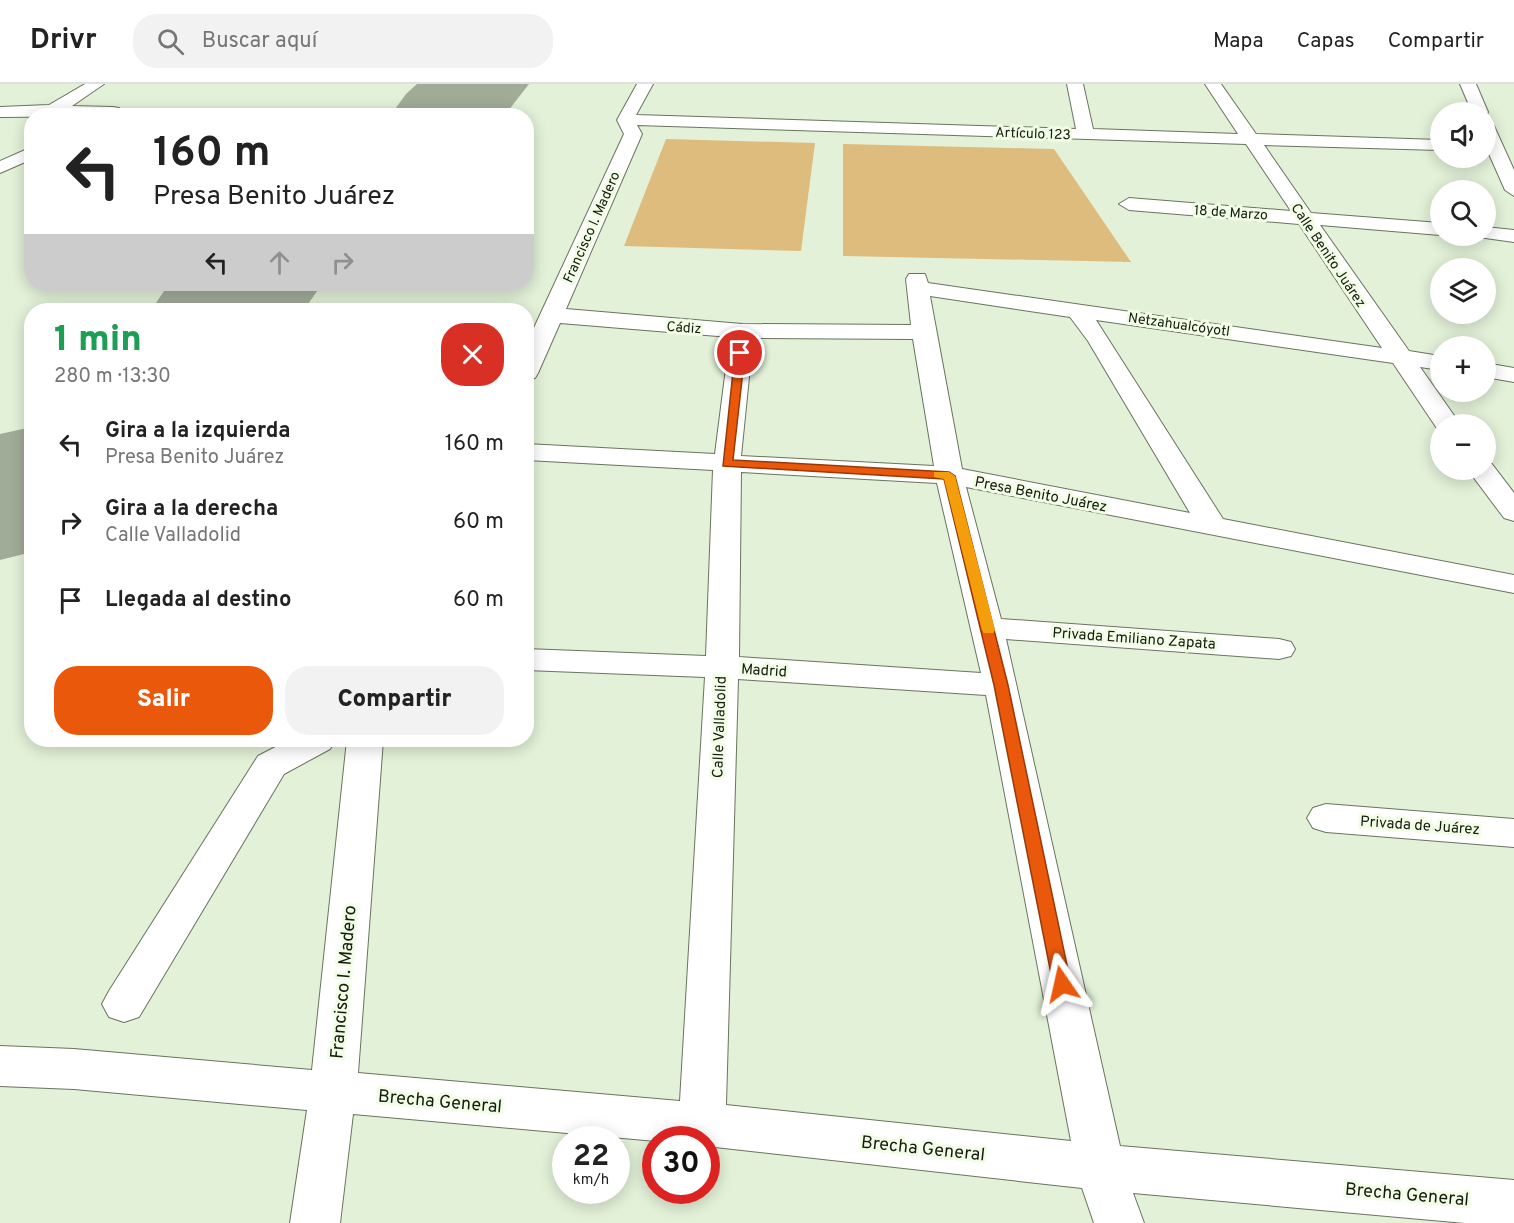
<!DOCTYPE html>
<html lang="es">
<head>
<meta charset="utf-8">
<style>
	:root { --surface:#fff; --page:#f2f2f2; --text:#222; --muted:#767676; --line:#e0e0e0; --accent:#ea580c }
	body { margin:0; font-family:Overpass,sans-serif; background:var(--page); color:var(--text); height:100vh; display:flex; flex-direction:column; font-size:22px; white-space:nowrap }
	* { box-sizing:border-box; margin:0 }
	p { font-size:20px; color:var(--muted) }
	.icon { flex:none; width:33px; height:33px; fill:none; stroke:currentColor; stroke-width:2; stroke-linecap:round; stroke-linejoin:round }
	.map { position:relative; flex:1; overflow:hidden }
	.details { position:absolute; left:24px; top:219px; width:510px; height:444px; display:flex; flex-direction:column; background:var(--surface); border-radius:24px; box-shadow:0 3px 15px #0003 }
	.details>* { flex:none }
	.hud { position:absolute; left:24px; top:24px; width:510px; height:183px; border-radius:24px; box-shadow:0 3px 15px #0003; background:#fff; color:var(--text); overflow:hidden }
	.fabs { position:absolute; left:1430px; top:18px; display:grid; gap:12px }
	.fabs a { display:grid; place-items:center; width:66px; height:66px; border-radius:50%; background:var(--surface); box-shadow:0 3px 15px #0003; font-size:30px }
	.speed { position:absolute; left:552px; top:1042px; display:flex; gap:12px; font-size:30px; font-weight:700; text-align:center }
	.speed>* { display:grid; place-content:center; width:78px; height:78px; border-radius:50%; background:var(--surface); box-shadow:0 3px 15px #0003; line-height:1 }
	.speed small { font-size:15px; font-weight:400 }
	.speed .limit { border:9px solid #d22; background:#fff; color:#111 }
	.pin { position:absolute; display:grid; place-items:center; width:51px; height:51px; color:#fff; margin:-26px; border:3px solid #fff; border-radius:50%; box-shadow:0 2px 6px #0007 }
	.me { position:absolute; width:66px; margin:-33px; rotate:349deg; stroke-linejoin:round; filter:drop-shadow(0 0 4px #0008) }
	.turn { display:flex; align-items:center; gap:21px; height:126px; padding:0 30px; font-size:27px }
	.turn .icon { width:78px; height:78px; stroke-width:2.5 }
	.turn b { display:block; font-size:42px; line-height:51px }
	.lanes { display:flex; align-items:center; height:57px; padding:0 30px; background:#0003; justify-content:center; gap:30px; direction:ltr }
	.lanes .off { opacity:.35 }
	.round { display:grid; place-items:center; flex:none; width:63px; height:63px; border-radius:24px; background:var(--page) }
	.overview { display:flex; align-items:center; justify-content:space-between; height:102px; padding:0 30px }
	h1 { font-size:36px; font-weight:800; line-height:45px; color:#1e9e55 }
	.action { display:flex; gap:12px; margin-top:auto; padding:12px 30px }
	.action a { flex:1; height:69px; border-radius:24px; background:var(--accent); color:#fff; font-size:24px; font-weight:800; line-height:69px; text-align:center }
	.action a+a { background:var(--page); color:var(--text) }
	ul { padding:0; list-style:none }
	li { display:flex; align-items:center; gap:18px; height:78px; padding:0 30px }
	li div { flex:1 }
	li b { display:block; font-size:22px }
	li em { font-style:normal }
	header { display:flex; align-items:center; gap:36px; box-sizing:border-box; height:84px; padding:0 30px; background:var(--surface); border-bottom:2px solid var(--line) }
	header strong { font-size:28px }
	nav { display:flex; gap:33px; margin-inline-start:auto; font-size:21px }
	.search { width:420px; height:54px; background:var(--page); display:flex; align-items:center; gap:15px; box-sizing:border-box; padding:0 21px; border-radius:24px; color:var(--muted); font-size:22px }
	.map>svg:first-child { display:block }
	.green { fill:#debc7d }
	.lines { fill:none; stroke-linecap:round; stroke-linejoin:round }
	.runway { fill:#a0ac98; fill-rule:evenodd }
	.street-casing { stroke:#69745e; stroke-width:2 }
	.street { fill:#fff; fill-rule:evenodd }
	.route { fill:#ea580c; stroke:#983908; stroke-width:1.5 }
	.slow { fill:#f59e0b }
	.labels { text-anchor:middle; stroke-width:6; stroke-linejoin:round; paint-order:stroke }
	.far-street-label { font-size:14px; fill:#161b12; stroke:#f1fee5 }
	.street-label { font-size:15px; fill:#161b12; stroke:#f1fee5 }
	.near-street-label { font-size:18px; fill:#161b12; stroke:#f1fee5 }
</style>
</head>
<body>
<header>
<strong>Drivr</strong>
<div class="search"><svg class="icon" aria-label="search" viewBox="0 0 24 24"><circle cx="10" cy="10" r="6"/><path d="M15 15l6 6"/></svg>Buscar aquí</div>
<nav><a>Mapa</a><a>Capas</a><a>Compartir</a></nav>
</header>
<div class="map">
<svg width="1514" height="1139" viewBox="0 0 1514 1139">
	<rect width="100%" height="100%" fill="#e3f1d8"/>
	<g class="green">
		<path d="M666 55 815 59 801 167 624 162Z"/>
		<path d="M843 60 1054 65 1131 178 843 172Z"/>
	</g>
	<g class="lines">
		<g class="runway">
			<path d="M417 0H529L504 32H390L406 10Z"/>
			<path d="M169 200H322L304 226H151Z"/>
			<path d="M32 343V468L0 476V350Z"/>
		</g>
		<g class="street-casing">
			<g id="street">
				<path d="M85 0H104L72 22 113 23 119 24 121 28 119 32 0 33V23L49 21Z"/>
				<path d="M637 0H653L636 31 1076 45 1067 0H1083L1093 45 1238 50 1205 0H1221L1256 50 1440 56V66L1264 61 1311 129 1440 139V151L1320 141 1409 267 1440 272V286L1420 283 1460 340H1440V346H1438L1393 279 1096 236 1223 435 1514 491V509L966 403 1001 535 1279 555 1291 558 1295 565 1291 572 1279 575 1006 555 1120 1062 1514 1096V1139H1465L1133 1109 1144 1139H1094L1082 1104 706 1062V1056L656 1057 353 1030 340 1139H290L307 1026 74 1005 0 1002V962L74 965 312 986 347 656H383L358 989 680 1017 705 593 526 586V565L706 572 713 386 526 376V360L715 370 730 253 560 239 538 289 535 294 526 296V261L624 50 617 36ZM637 41 1246 60 1291 127 1129 114 1119 120 1129 126 1299 140 1382 264 928 199 925 190H909L906 195 911 241 742 240 566 225 642 50ZM930 212 1070 233 1088 257 1190 429 962 385ZM753 254 913 255 934 382 741 372ZM741 388 937 399 981 589 739 573ZM738 595 986 611 1071 1057 726 1021Z"/>
				<path d="M1460 0H1476L1488 28 1486 32 1485 28H1472Z"/>
				<path d="M1485 37 1494 42 1514 86V112L1505 106 1485 61Z"/>
				<path d="M32 63V75L0 89V77Z"/>
				<path d="M1485 143 1514 146V158L1478 153 1477 152H1485Z"/>
				<path d="M1485 279 1514 284V298L1485 293Z"/>
				<path d="M1485 379 1492 380 1514 409V437L1504 434 1468 386H1485Z"/>
				<path d="M289 656H335L330 665 284 690 139 933 124 938 109 933 102 920 109 907 258 672Z"/>
				<path d="M1326 720 1514 735V763L1326 748 1313 744 1307 734 1313 724Z"/>
			</g>
		</g>
		<use href="#street" class="street"/>
	</g>
	<path class="route" d="M740 266 745 269 733 376 949 388 955 392 1008 601 1071 900 1068 905 1062 907 1056 905 1053 900 994 601 944 395 723 382 735 269Z"/>
	<path class="slow" d="M934 388H949L955 392 995 546 993 549H984L982 546 944 395 934 393Z"/>
	<g class="labels">
		<g class="far-street-label">
			<text transform="translate(1033 49) rotate(2)" y="5">Artículo 123</text>
			<text transform="translate(1231 128) rotate(4)" y="5">18 de Marzo</text>
			<text transform="translate(591 143) rotate(-66)" y="5">Francisco I. Madero</text>
			<text transform="translate(1329 171) rotate(56)" y="5">Calle Benito Juárez</text>
			<text transform="translate(1179 240) rotate(8)" y="5">Netzahualcóyotl</text>
			<text transform="translate(684 243) rotate(4)" y="5">Cádiz</text>
		</g>
		<g class="street-label">
			<text transform="translate(1041 410) rotate(11)" y="5">Presa Benito Juárez</text>
			<text transform="translate(1134 554) rotate(4)" y="5">Privada Emiliano Zapata</text>
			<text transform="translate(764 586) rotate(4)" y="5">Madrid</text>
			<text transform="translate(719 643) rotate(-88)" y="5">Calle Valladolid</text>
			<text transform="translate(1420 741) rotate(4)" y="5">Privada de Juárez</text>
		</g>
		<g class="near-street-label">
			<text transform="translate(343 898) rotate(-85)" y="6">Francisco I. Madero</text>
			<text transform="translate(440 1017) rotate(5)" y="6">Brecha General</text>
			<text transform="translate(923 1064) rotate(6)" y="6">Brecha General</text>
			<text transform="translate(1407 1110) rotate(5)" y="6">Brecha General</text>
		</g>
	</g>
</svg>
<div class="fabs">
<a><svg class="icon" aria-label="sound" viewBox="0 0 24 24"><path d="M4 9h4l5-4v14l-5-4H4zM17 9q2 3 0 6"/></svg></a>
<a><svg class="icon" aria-label="search" viewBox="0 0 24 24"><circle cx="10" cy="10" r="6"/><path d="M15 15l6 6"/></svg></a>
<a><svg class="icon" aria-label="layers" viewBox="0 0 24 24"><path d="M12 4l9 5-9 5-9-5zM3 14l9 5 9-5"/></svg></a>
<a>+</a>
<a>−</a>
</div>
<div class="speed"><div>22<small>km/h</small></div><div class="limit">30</div></div>
<div class="pin" style="left:740px;top:269px;background:#d93025"><svg class="icon" aria-label="arrive" viewBox="0 0 24 24"><path d="M6 21V4h12l-3 4 3 4H6"/></svg></div>
<svg class="me" style="left:1062px;top:900px" viewBox="-20 -20 40 40"><path d="M0-17L14 15 0 8-14 15z" fill="#ea580c" stroke="#fff" stroke-width="4"/></svg>
<div class="hud">
<div class="turn"><svg class="icon" aria-label="left" viewBox="0 0 24 24"><path d="M17 20v-9H6M10 6l-5 5 5 5"/></svg><div><b>160 m</b>Presa Benito Juárez</div></div>
<div class="lanes"><svg class="icon" aria-label="left" viewBox="0 0 24 24"><path d="M17 20v-9H6M10 6l-5 5 5 5"/></svg><svg class="icon off" aria-label="ahead" viewBox="0 0 24 24"><path d="M12 20V5M6 11l6-6 6 6"/></svg><svg class="icon off" aria-label="right" viewBox="0 0 24 24"><path d="M7 20v-9h11M14 6l5 5-5 5"/></svg></div>
</div>
<section class="details">
<div class="overview"><div><h1>1 min</h1><p>280 m · 13:30</p></div><a class="round" style="background:#d93025;color:#fff"><svg class="icon" aria-label="close" viewBox="0 0 24 24"><path d="M6 6l12 12M18 6L6 18"/></svg></a></div>
<ul>
<li><svg class="icon" aria-label="left" viewBox="0 0 24 24"><path d="M17 20v-9H6M10 6l-5 5 5 5"/></svg><div><b>Gira a la izquierda</b><p>Presa Benito Juárez</p></div><em>160 m</em></li>
<li><svg class="icon" aria-label="right" viewBox="0 0 24 24"><path d="M7 20v-9h11M14 6l5 5-5 5"/></svg><div><b>Gira a la derecha</b><p>Calle Valladolid</p></div><em>60 m</em></li>
<li><svg class="icon" aria-label="arrive" viewBox="0 0 24 24"><path d="M6 21V4h12l-3 4 3 4H6"/></svg><div><b>Llegada al destino</b></div><em>60 m</em></li>
</ul>
<div class="action"><a>Salir</a><a>Compartir</a></div>
</section>
</div>
</body>
</html>
